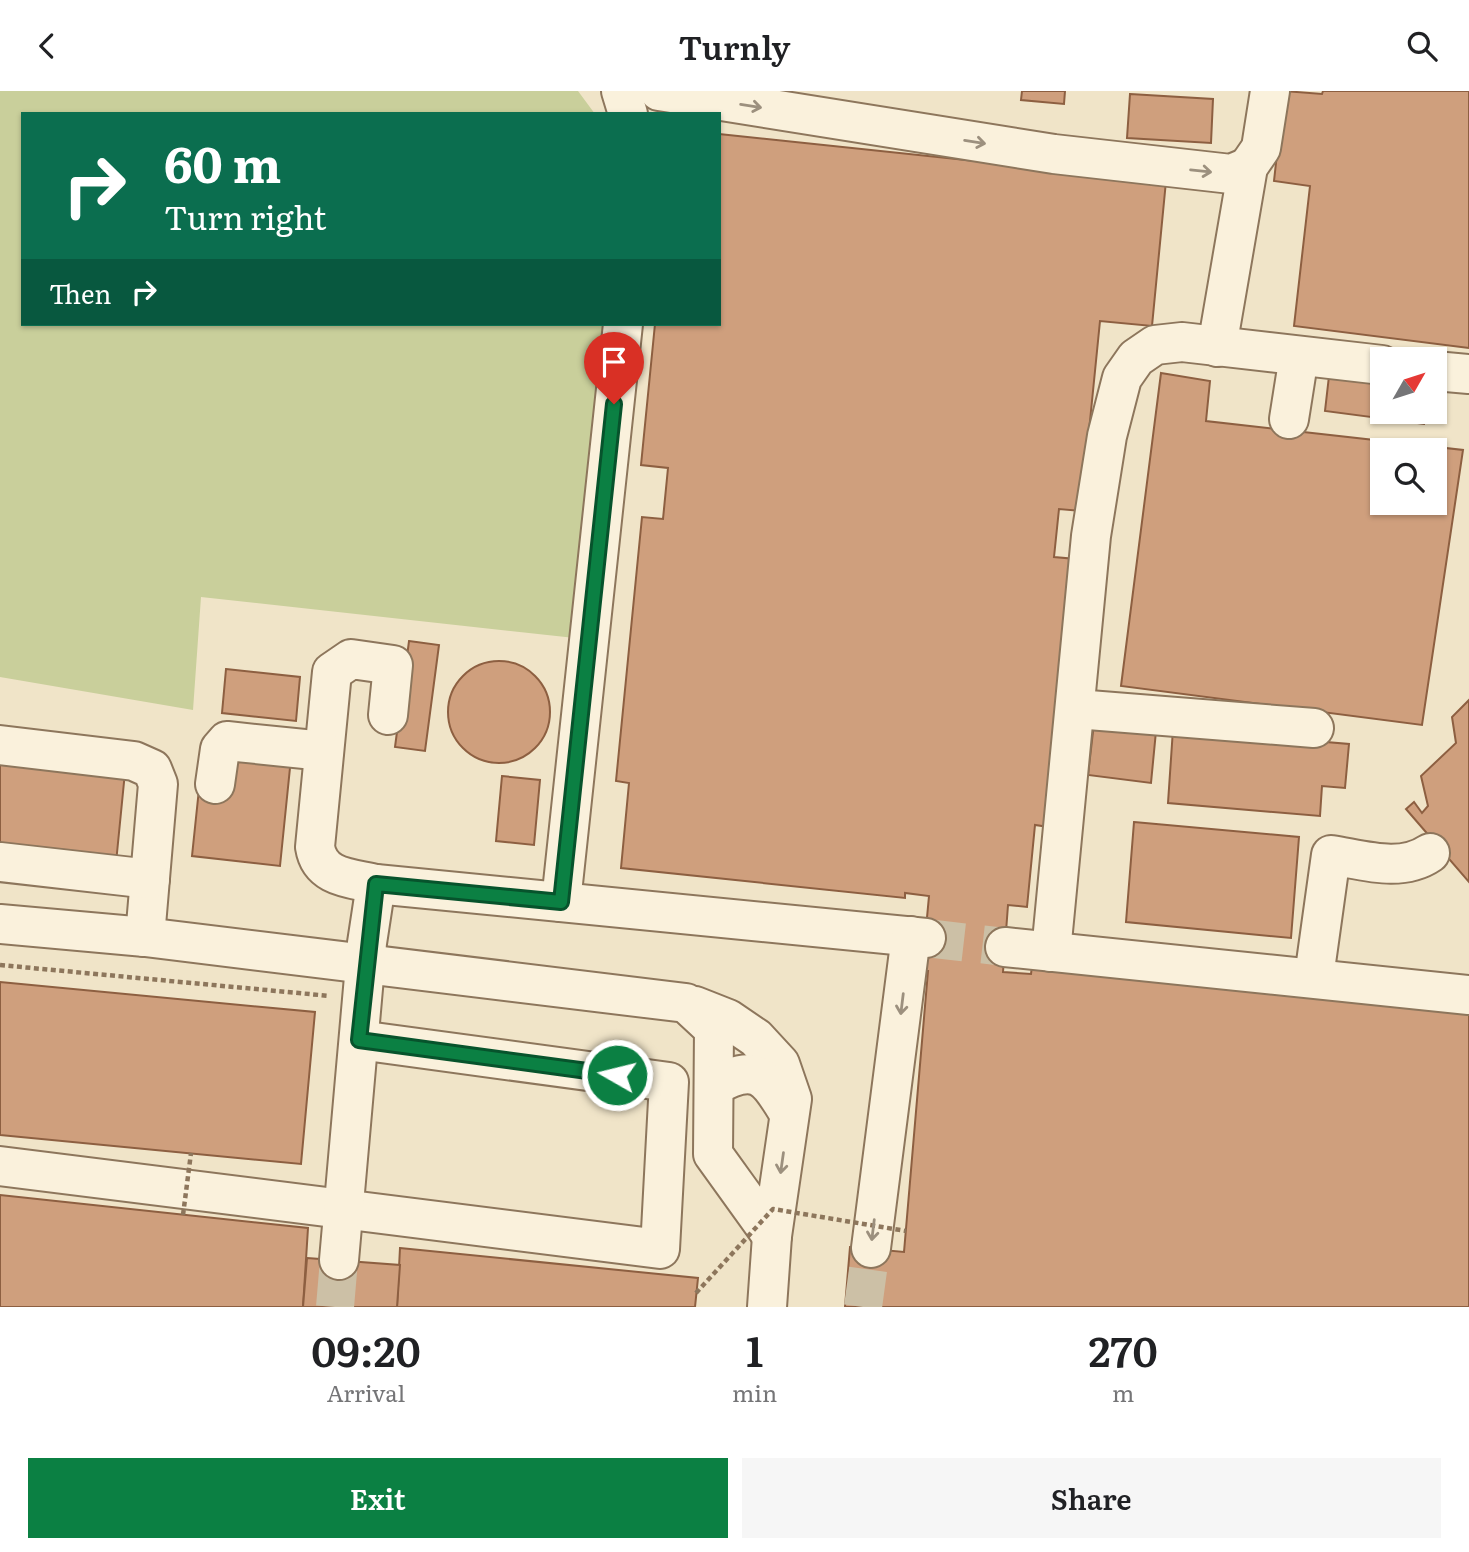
<!DOCTYPE html>
<html lang="en">
<head>
<meta charset="utf-8">
<style>
	:root { --surface:#fff; --page:#f6f6f6; --text:#202124; --muted:#757577; --accent:#0b8043 }
	body { margin:0; font-family:Literata,serif; background:var(--page); color:var(--text); height:100vh; display:flex; flex-direction:column; font-size:26px; white-space:nowrap }
	* { box-sizing:border-box; margin:0 }
	p { font-size:23px; color:var(--muted) }
	.icon { flex:none; width:38px; height:38px; fill:none; stroke:currentColor; stroke-width:2; stroke-linecap:round; stroke-linejoin:round }
	.map { position:relative; height:1216px; overflow:hidden }
	.drawer { display:flex; flex-direction:column; background:var(--surface); flex:1 }
	.drawer>* { flex:none }
	.banner { position:absolute; left:21px; top:21px; width:700px; height:214px; border-radius:0px; box-shadow:0 2px 5px #0004; background:#0b6e4f; color:#fff; overflow:hidden }
	.needle { width:46px; rotate:51deg }
	.tools { position:absolute; left:1370px; top:256px; display:grid; gap:14px }
	.tools a { display:grid; place-items:center; width:77px; height:77px; border-radius:0px; background:var(--surface); box-shadow:0 2px 5px #0004; font-size:35px }
	.pin { position:absolute; display:grid; place-items:center; width:60px; height:60px; color:#fff; margin:-72px -30px; border-radius:50% 50% 50% 0; rotate:-45deg; box-shadow:0 0 7px #0007 }
	.pin .icon { rotate:45deg }
	.me { position:absolute; width:77px; margin:-38px; rotate:278deg; stroke-linejoin:round; filter:drop-shadow(0 0 5px #0008) }
	.turn { display:flex; align-items:center; gap:24px; height:147px; padding:0 28px; font-size:32px }
	.turn .icon { width:91px; height:91px; stroke-width:2.5 }
	.turn b { display:block; font-size:49px; line-height:60px }
	.then { display:flex; align-items:center; height:66px; padding:0 28px; background:#0003; gap:14px; font-size:26px }
	.eta { display:flex; justify-content:space-evenly; align-items:center; height:119px; text-align:center }
	.eta b { font-size:42px; font-weight:600; line-height:49px }
	.cta { display:flex; gap:14px; margin-top:auto; padding:14px 28px }
	.cta a { flex:1; height:80px; border-radius:0px; background:var(--accent); color:#fff; font-size:28px; font-weight:600; line-height:80px; text-align:center }
	.cta a+a { background:var(--page); color:var(--text) }
	header { display:flex; justify-content:space-between; align-items:center; height:91px; padding:0 28px; background:var(--surface); font-size:32px; font-weight:600 }
	.map>svg:first-child { display:block }
	.green { fill:#c9cf9b }
	.building { fill:#cf9f7d; stroke:#8d5f41; stroke-width:2; fill-rule:evenodd }
	.lines { fill:none; stroke-linecap:round; stroke-linejoin:round }
	.minor-tunnel { stroke:#ccc0a6; stroke-width:38; stroke-dasharray:38 19; stroke-linecap:butt }
	.minor-casing { stroke:#8d765c; stroke-width:42 }
	.path { stroke:#8d765c; stroke-width:4.5; stroke-dasharray:5 3.5; stroke-linecap:butt }
	.minor { stroke:#faf1dc; stroke-width:38 }
	.path-bridge { stroke:#8d765c; stroke-width:4.5; stroke-dasharray:5 3.5; stroke-linecap:butt }
	.oneway { stroke:#9c907e }
	.route-casing { stroke:#07532c; stroke-width:18 }
	.route { stroke:#0b8043; stroke-width:12 }
</style>
</head>
<body>
<header><svg class="icon" aria-label="back" viewBox="0 0 24 24"><path d="M15 5l-7 7 7 7"/></svg>Turnly<svg class="icon" aria-label="search" viewBox="0 0 24 24"><circle cx="10" cy="10" r="6"/><path d="M15 15l6 6"/></svg></header>
<div class="map">
<svg width="1469" height="1216" viewBox="0 0 1469 1216">
	<rect width="100%" height="100%" fill="#f0e4c8"/>
	<path class="green" d="M0 0H578L595 23H23V233H618L584 548 201 506 193 619 0 586Z"/>
	<g class="building">
		<path d="M1022 0H1065L1064 13 1021 9Z"/>
		<path d="M1284 0 1322 3 1323 0H1469V257L1294 235 1310 95 1274 90Z"/>
		<path d="M1130 3 1213 8 1211 52 1127 47Z"/>
		<path d="M719 43 1166 90 1152 235 1100 230 1081 420 1059 418 1054 466 1076 468 1049 736 1035 734 1027 816 1008 814 1003 881 1031 883 1033 868 1469 910V1216H845L850 1156 904 1161 928 880H922L929 805 905 802V807L621 777 629 692 616 690 642 426 663 428 668 377 641 374 655 233H719Z"/>
		<path d="M1161 282 1210 290 1206 330 1463 359 1422 634 1121 595ZM1382 359H1435V411H1382Z"/>
		<path d="M1329 285 1382 291V320H1426L1424 333 1325 320Z"/>
		<path d="M409 550 439 554 425 660 395 656Z"/>
		<circle cx="499" cy="621" r="51"/>
		<path d="M226 578 300 586 296 630 222 622Z"/>
		<path d="M1469 609V791L1406 718 1414 711 1422 722 1428 715 1421 685 1456 652 1452 626Z"/>
		<path d="M1094 632 1156 640 1151 692 1088 684Z"/>
		<path d="M1173 638 1349 653 1345 697 1322 695 1320 725 1168 712Z"/>
		<path d="M227 660 291 667 280 775 192 765 199 698Z"/>
		<path d="M0 668 125 681 116 772 0 760Z"/>
		<path d="M502 685 540 689 534 754 496 750Z"/>
		<path d="M1134 731 1299 746 1291 847 1126 831Z"/>
		<path d="M0 891 315 921 301 1073 0 1044Z"/>
		<path d="M0 1104 308 1137 303 1216H0Z"/>
		<path d="M400 1157 698 1187 695 1216H397Z"/>
		<path d="M307 1167 400 1174 397 1216H303Z"/>
	</g>
	<g class="lines">
		<g class="minor-tunnel">
			<path d="M926 847 1005 856"/>
			<path d="M335 1216 339 1169"/>
			<path d="M863 1216 871 1157"/>
		</g>
		<g class="minor-casing">
			<g id="minor">
				<path d="M621 0 628 23"/>
				<path d="M659 0 1054 63 1231 83 1248 76"/>
				<path d="M1217 256 1248 76 1261 57 1270 0"/>
				<path d="M1435 280 1469 283"/>
				<path d="M1289 328 1299 265"/>
				<path d="M1076 618 1314 637"/>
				<path d="M388 624 393 574 351 568 332 581 315 756C320 787 350 787 376 793L926 847"/>
				<path d="M0 654 134 670 152 678 158 693 145 846"/>
				<path d="M215 693 220 658 227 650 324 660"/>
				<path d="M0 771 150 788"/>
				<path d="M561 811 623 233"/>
				<path d="M0 833 145 846 686 912 714 938 713 1063 772 1145"/>
				<path d="M1005 856 1469 904"/>
				<path d="M1051 861 1091 445 1107 345 1122 287 1136 267 1155 254 1182 251 1382 274"/>
				<path d="M1314 886 1331 764C1363 769 1401 782 1430 762"/>
				<path d="M695 915 728 928 756 947 780 973 792 1008 772 1145 767 1216"/>
				<path d="M714 995C756 972 766 984 788 1021"/>
				<path d="M0 1075 660 1158 669 991 359 949"/>
				<path d="M871 1157 911 845"/>
				<path d="M339 1169 367 852 376 793"/>
			</g>
		</g>
		<path class="path" d="M0 874 330 905"/>
		<use href="#minor" class="minor"/>
		<g class="path-bridge">
			<path d="M183 1124 191 1062"/>
			<path d="M696 1202 773 1118 906 1140"/>
		</g>
	</g>
	<defs><path id="oneway-shaft" d="M-6 0H5M1.5-3L5.5 0L1.5 3" fill="none" stroke-width="1.6" stroke-linecap="round" stroke-linejoin="round" transform="scale(1.75)"/></defs>
	<g class="oneway">
		<use href="#oneway-shaft" transform="translate(751 15) rotate(9)"/>
		<use href="#oneway-shaft" transform="translate(975 51) rotate(9)"/>
		<use href="#oneway-shaft" transform="translate(1201 80) rotate(6)"/>
		<use href="#oneway-shaft" transform="translate(902 913) rotate(97)"/>
		<use href="#oneway-shaft" transform="translate(782 1072) rotate(98)"/>
		<use href="#oneway-shaft" transform="translate(873 1139) rotate(97)"/>
	</g>
	<g class="lines">
		<g class="route-casing">
			<path id="route" d="M614 313 561 811 376 793 359 949 617 984"/>
		</g>
		<use href="#route" class="route"/>
	</g>
</svg>
<div class="tools">
<a><svg class="needle" viewBox="-14 -14 28 28"><path d="M0-13l5 13h-10z" fill="#e53935"/><path d="M0 13l5-13h-10z" fill="#757577"/></svg></a>
<a><svg class="icon" aria-label="search" viewBox="0 0 24 24"><circle cx="10" cy="10" r="6"/><path d="M15 15l6 6"/></svg></a>
</div>
<div class="pin" style="left:614px;top:313px;background:#d93025"><svg class="icon" aria-label="arrive" viewBox="0 0 24 24"><path d="M6 21V4h12l-3 4 3 4H6"/></svg></div>
<svg class="me" style="left:617px;top:984px" viewBox="-20 -20 40 40"><circle r="17" fill="#0b8043" stroke="#fff" stroke-width="3"/><path d="M0-11L8 9 0 5-8 9z" fill="#fff"/></svg>
<div class="banner">
<div class="turn"><svg class="icon" aria-label="right" viewBox="0 0 24 24"><path d="M7 20v-9h11M14 6l5 5-5 5"/></svg><div><b>60 m</b>Turn right</div></div>
<div class="then">Then<svg class="icon" aria-label="right" viewBox="0 0 24 24"><path d="M7 20v-9h11M14 6l5 5-5 5"/></svg></div>
</div>
</div>
<section class="drawer">
<div class="eta">
<div><b>09:20</b><p>Arrival</p></div>
<div><b>1</b><p>min</p></div>
<div><b>270</b><p>m</p></div>
</div>
<div class="cta"><a>Exit</a><a>Share</a></div>
</section>
</body>
</html>
